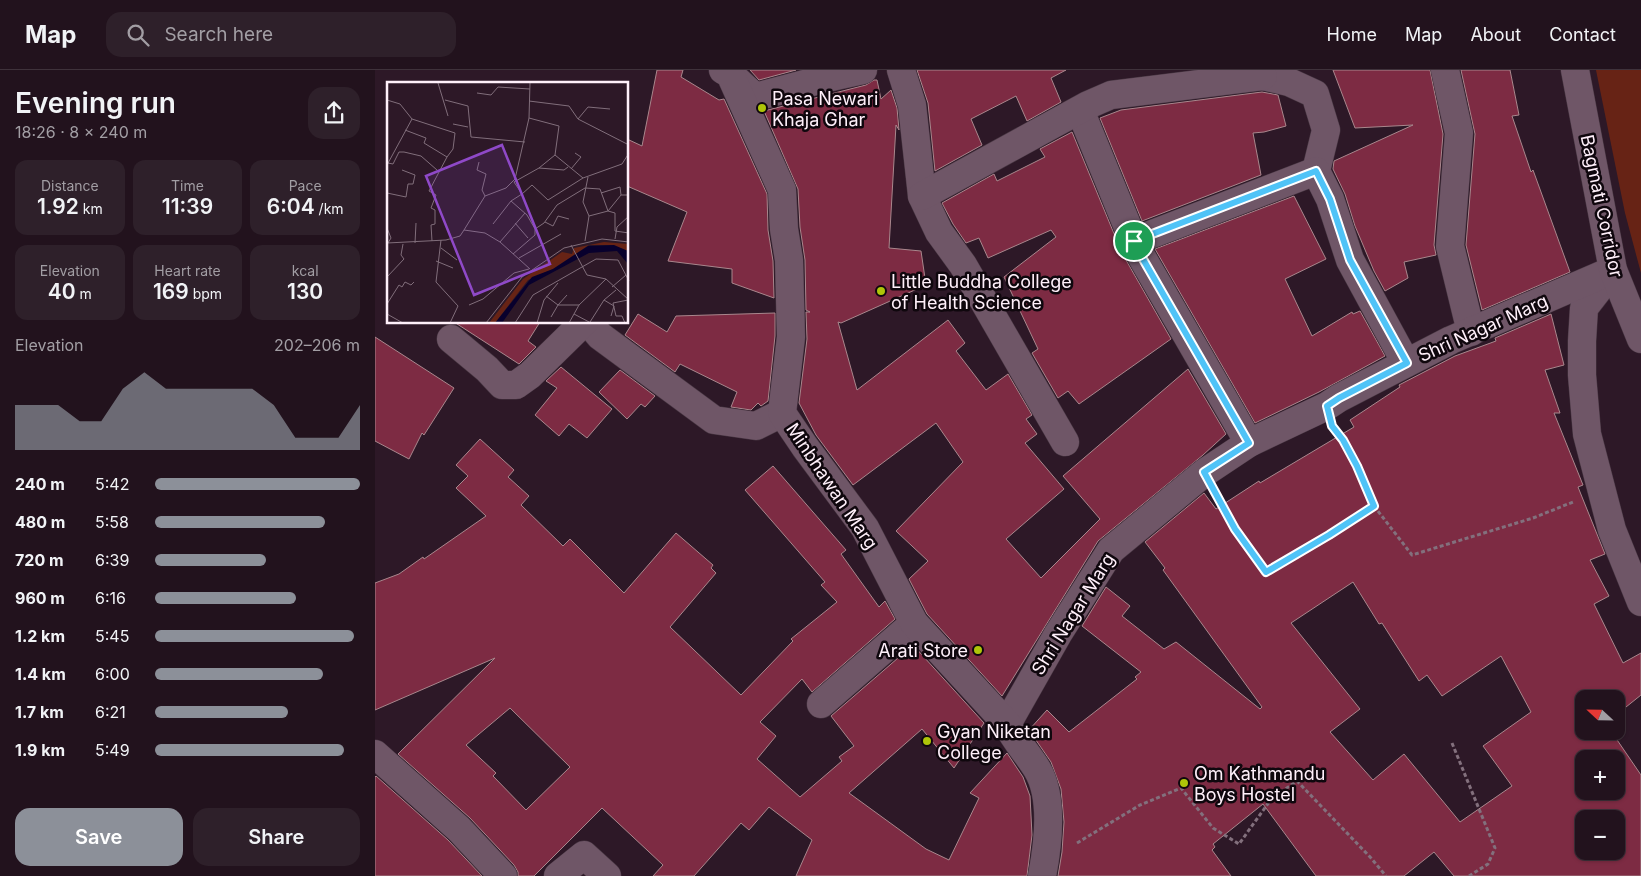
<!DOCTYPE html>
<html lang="en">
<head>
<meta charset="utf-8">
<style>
	body { margin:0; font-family:Inter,sans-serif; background:#2e202a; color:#f1f3f6; height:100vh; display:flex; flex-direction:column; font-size:19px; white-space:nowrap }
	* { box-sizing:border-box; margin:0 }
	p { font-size:16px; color:#a29ea4 }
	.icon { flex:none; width:28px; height:28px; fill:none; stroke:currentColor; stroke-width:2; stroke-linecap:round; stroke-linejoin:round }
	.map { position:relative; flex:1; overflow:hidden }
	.drawer { display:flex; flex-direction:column; background:#22121d; width:375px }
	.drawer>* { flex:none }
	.needle { width:32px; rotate:292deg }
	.buttons { position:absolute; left:1200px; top:620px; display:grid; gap:10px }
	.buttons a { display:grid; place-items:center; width:50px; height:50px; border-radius:10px; background:#22121d; box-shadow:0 1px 4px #0004,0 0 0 1px #3f323b; font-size:25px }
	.pin { position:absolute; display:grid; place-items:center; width:42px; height:42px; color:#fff; margin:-21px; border:2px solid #fff; border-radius:50%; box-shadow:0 1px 5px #0007 }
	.round { display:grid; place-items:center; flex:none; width:52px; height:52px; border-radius:15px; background:#2e202a }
	.headline { display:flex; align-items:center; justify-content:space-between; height:85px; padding:0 15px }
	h1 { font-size:28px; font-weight:600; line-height:38px }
	.figures { display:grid; grid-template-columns:repeat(3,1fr); gap:8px; height:85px; padding:5px 15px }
	.figures div { display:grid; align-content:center; border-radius:12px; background:#2e202a; text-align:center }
	.figures b { font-size:21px; font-weight:600 }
	.figures small { font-size:14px; font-weight:400 }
	.figures p { font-size:14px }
	.chart { height:140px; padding:10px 15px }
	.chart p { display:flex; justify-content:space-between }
	.chart svg { width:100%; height:90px; margin-top:5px; fill:#8c9099; opacity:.7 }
	.action { display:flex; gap:10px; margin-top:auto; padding:10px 15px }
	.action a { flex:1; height:58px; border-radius:15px; background:#8c9099; color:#fff; font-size:20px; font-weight:600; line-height:58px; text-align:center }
	.action a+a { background:#2e202a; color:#f1f3f6 }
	ul { padding:0 15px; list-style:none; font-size:16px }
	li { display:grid; grid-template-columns:80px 60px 1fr; align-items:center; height:38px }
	li i { height:12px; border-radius:6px; background:#8c9099 }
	header { display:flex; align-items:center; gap:30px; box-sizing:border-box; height:70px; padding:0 25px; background:#22121d; border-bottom:1px solid #3f323b }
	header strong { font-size:24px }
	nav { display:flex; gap:28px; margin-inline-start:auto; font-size:18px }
	.search { width:350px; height:45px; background:#2e202a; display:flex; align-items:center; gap:12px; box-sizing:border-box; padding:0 18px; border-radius:15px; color:#a29ea4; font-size:19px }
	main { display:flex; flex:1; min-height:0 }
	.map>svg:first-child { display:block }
	.green { fill:#672315 }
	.building { fill:#7d2b43; stroke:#a9878d; fill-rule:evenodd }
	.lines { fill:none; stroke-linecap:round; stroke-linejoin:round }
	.minor-casing { stroke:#483743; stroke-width:29 }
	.tertiary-casing { stroke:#483743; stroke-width:29 }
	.secondary-casing { stroke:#483743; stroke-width:29 }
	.path { stroke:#83707d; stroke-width:3; stroke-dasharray:4 2.5; stroke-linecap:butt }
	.minor { stroke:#6f5667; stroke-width:28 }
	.tertiary { stroke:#6f5667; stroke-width:28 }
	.secondary { stroke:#6f5667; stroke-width:28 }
	.route-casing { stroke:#fff; stroke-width:10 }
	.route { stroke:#4fc3f7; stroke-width:6 }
	.poi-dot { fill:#aec509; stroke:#0f070d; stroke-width:2 }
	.labels { text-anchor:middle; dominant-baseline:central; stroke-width:5; stroke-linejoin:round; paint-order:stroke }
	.poi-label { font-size:18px; fill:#fff0fa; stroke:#0f070d; text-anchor:start }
	.street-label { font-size:18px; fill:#fff0fa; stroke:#0f070d }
	.inset-road { fill:none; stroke:#816e7b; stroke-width:1 }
	.view { fill:#8f49c8; fill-opacity:0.15; stroke:#8f49c8; stroke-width:2.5 }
	.inset-edge { fill:none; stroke:#fff0fa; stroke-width:2.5 }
</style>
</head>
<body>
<header>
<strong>Map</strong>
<div class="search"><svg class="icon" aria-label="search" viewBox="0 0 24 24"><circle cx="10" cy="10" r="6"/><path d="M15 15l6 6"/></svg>Search here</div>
<nav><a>Home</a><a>Map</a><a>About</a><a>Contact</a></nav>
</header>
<main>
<section class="drawer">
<div class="headline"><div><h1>Evening run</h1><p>18:26 · 8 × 240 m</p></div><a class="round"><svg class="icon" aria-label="share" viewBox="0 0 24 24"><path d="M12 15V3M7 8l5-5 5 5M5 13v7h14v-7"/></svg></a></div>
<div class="figures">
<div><p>Distance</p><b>1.92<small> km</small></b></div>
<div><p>Time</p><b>11:39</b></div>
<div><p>Pace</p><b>6:04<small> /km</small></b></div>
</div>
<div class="figures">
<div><p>Elevation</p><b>40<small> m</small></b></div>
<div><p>Heart rate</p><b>169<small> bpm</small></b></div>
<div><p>kcal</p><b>130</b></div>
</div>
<div class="chart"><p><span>Elevation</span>202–206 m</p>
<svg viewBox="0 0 160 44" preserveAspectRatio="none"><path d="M0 44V22L10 22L20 22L30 30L40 30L50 14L60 6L70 14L80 14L90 14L100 14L110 14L120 22L130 38L140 38L150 38L160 22V44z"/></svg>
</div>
<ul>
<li><b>240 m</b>5:42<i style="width:100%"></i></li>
<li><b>480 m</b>5:58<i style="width:83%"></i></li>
<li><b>720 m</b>6:39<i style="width:54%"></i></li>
<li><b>960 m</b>6:16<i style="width:69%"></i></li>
<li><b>1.2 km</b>5:45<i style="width:97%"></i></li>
<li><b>1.4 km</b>6:00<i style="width:82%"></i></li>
<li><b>1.7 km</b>6:21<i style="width:65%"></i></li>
<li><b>1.9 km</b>5:49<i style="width:92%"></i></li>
</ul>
<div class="action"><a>Save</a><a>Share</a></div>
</section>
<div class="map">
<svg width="1266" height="806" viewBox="0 0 1266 806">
	<rect width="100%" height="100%" fill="#2d1827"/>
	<!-- green -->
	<path class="green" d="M 1221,0 L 1266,0 L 1266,203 L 1250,143 Z"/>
	<!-- building -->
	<g class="building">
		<path d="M 282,0 L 308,0 L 306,7 L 344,30 L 349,29 L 392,124 L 393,160 L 398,191 L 399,228 L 357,213 L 357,199 L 293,191 L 312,142 L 252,116 L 252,69 L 267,76 Z"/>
		<path d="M 375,0 L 421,0 L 384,10 Z"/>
		<path d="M 542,0 L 691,0 L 676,8 L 686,32 L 652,51 L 641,26 L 596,49 L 607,75 L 560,101 L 553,33 Z"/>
		<path d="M 958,0 L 1055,0 L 1068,64 L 1059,175 L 1061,185 L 1029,192 L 1033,208 L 1010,221 L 999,201 L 980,156 L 970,124 L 958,99 L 959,91 L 1038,55 L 980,58 Z"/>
		<path d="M 1086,0 L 1135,0 L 1144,45 L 1137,46 L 1156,102 L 1158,100 L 1195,202 L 1107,240 L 1091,175 L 1100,64 Z"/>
		<path d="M 499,10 L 502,10 L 506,29 L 516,20 L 522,38 L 524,60 L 521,55 L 514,178 L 546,181 L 551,215 L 466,253 L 463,252 L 482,320 L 573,250 L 590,273 L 581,281 L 611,320 L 633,304 L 657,345 L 651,349 L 662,364 L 650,373 L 689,419 L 631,469 L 666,508 L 725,449 L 688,406 L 813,299 L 851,364 L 828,385 L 723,471 L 627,626 L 552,544 L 534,509 L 553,491 L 521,461 L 588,392 L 561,353 L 478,415 L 441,365 L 424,333 L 432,269 L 431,242 L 435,242 L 431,240 L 430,190 L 425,157 L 423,119 L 389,41 L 491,15 Z"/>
		<path d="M 887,22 L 903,25 L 911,56 L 889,62 L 878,63 L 886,105 L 767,151 L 725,48 L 746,40 Z"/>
		<path d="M 697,62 L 747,183 L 796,269 L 704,334 L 693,321 L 683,328 L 657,283 L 663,279 L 629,207 L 681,167 L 676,160 L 613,188 L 604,168 L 591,173 L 578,154 L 567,133 L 619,104 L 622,111 L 670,87 L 665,79 Z"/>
		<path d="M 919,126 L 951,189 L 910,209 L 937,266 L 977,242 L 978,244 L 985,241 L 1010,286 L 944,322 L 880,353 L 780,179 Z"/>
		<path d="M 400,243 L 400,266 L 393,331 L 386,336 L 383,333 L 376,340 L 356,337 L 362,322 L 305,294 L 300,302 L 250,265 L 263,244 L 292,262 L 301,246 Z"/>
		<path d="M 1176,244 L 1189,295 L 1170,300 L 1185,343 L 1179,343 L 1208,415 L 1203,417 L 1230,484 L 1215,490 L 1234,526 L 1219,534 L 1248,593 L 1266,583 L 1266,625 L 1241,645 L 1241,629 L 1209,629 L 1209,661 L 1236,661 L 1266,705 L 1266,806 L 1079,806 L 1059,782 L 1029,806 L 941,806 L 888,734 L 838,774 L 840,777 L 837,780 L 856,806 L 683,806 L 687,782 L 689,752 L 686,719 L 676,692 L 654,660 L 672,640 L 694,662 L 762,609 L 760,607 L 766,602 L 707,556 L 731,517 L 755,536 L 747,546 L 789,579 L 801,572 L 885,639 L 887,637 L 788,500 L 790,498 L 770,472 L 829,423 L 841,439 L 884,411 L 885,413 L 979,357 L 975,350 L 1025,317 L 1024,315 L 1080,286 L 1121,271 L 1120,268 ZM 978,512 L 1004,554 L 1007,553 L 1044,611 L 1052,605 L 1067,626 L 1126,586 L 1156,642 L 1108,676 L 1137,716 L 1085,752 L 1029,684 L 998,710 L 955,662 L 985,639 L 916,553 ZM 1209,689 L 1241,689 L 1241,721 L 1209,721 ZM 1209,749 L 1241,749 L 1241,781 L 1209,781 Z"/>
		<path d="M 79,252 L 165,252 L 153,271 L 161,277 L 144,294 Z"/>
		<path d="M 0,267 L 79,318 L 49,365 L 47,363 L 34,389 L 0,371 Z"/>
		<path d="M 186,297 L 237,339 L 212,368 L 194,354 L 184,366 L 160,345 L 182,318 L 171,311 Z"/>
		<path d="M 245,300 L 280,326 L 270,337 L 266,334 L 252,349 L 224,322 Z"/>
		<path d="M 105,369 L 139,400 L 133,407 L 154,426 L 146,435 L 188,476 L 195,469 L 249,523 L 301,463 L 338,495 L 336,498 L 341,503 L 295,557 L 366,625 L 418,571 L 416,569 L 462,532 L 446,515 L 450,512 L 370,420 L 398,396 L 471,480 L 466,484 L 504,537 L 510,531 L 520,549 L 437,622 L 427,609 L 385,652 L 401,666 L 382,689 L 425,727 L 467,691 L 464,687 L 479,676 L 456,646 L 538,575 L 609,653 L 579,698 L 547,659 L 474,723 L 551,779 L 574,790 L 604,728 L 595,723 L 632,683 L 648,707 L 655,726 L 657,765 L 652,806 L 421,806 L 437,770 L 394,737 L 374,760 L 366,753 L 319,806 L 278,806 L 288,795 L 227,738 L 159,806 L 143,806 L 143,802 L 139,795 L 95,748 L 23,684 L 120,588 L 0,640 L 0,513 L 24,504 L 48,487 L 49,489 L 111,446 L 81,418 L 93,406 L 81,395 ZM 135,638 L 195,697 L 151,740 L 118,706 L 121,703 L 91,675 Z"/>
		<path d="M 1,706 L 73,770 L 107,806 L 0,806 L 0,707 Z"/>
	</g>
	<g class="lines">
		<defs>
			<g id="minor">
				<path d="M 526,0 L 537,35 L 547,126 L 564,162 L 588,195 L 690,372"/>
				<path d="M 887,0 L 888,6 L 914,12 L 940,24 L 951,60 L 941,101 L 955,129 L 975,190 L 1031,293"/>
				<path d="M 1070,0 L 1084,63 L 1075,176 L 1096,262"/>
				<path d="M 355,1 L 355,4 L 380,27 L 456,7 L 488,0"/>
				<path d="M 705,40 L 761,177 L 874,373"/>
				<path d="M 547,126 L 713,35 L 736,25 L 888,6"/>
				<path d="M 759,171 L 941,101"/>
				<path d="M 1237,202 L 1209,238 L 1207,271 L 1207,305 L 1212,364 L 1237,460 L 1266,532"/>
				<path d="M 213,252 L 225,266 L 339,350 L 381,356 L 407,343"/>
				<path d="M 76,269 L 112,299 L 127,315 L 141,315 L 155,305 L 209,252"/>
				<path d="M 446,634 L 539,553"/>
				<path d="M 0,684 L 84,759 L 128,806"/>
				<path d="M 183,806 L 209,785 L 232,806"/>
				<path d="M 667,806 C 673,775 679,727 662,699 C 653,684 640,671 632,654 L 683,564 L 736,480 L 829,403 L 874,373 L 952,336 L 964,328 L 1076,270 L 1238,200"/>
			</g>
			<path id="tertiary" d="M 348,0 L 355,4 L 407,120 L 409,159 L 414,190 L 416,267 L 407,343 L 430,377 L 490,458 L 539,553 L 632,654"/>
			<path id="secondary" d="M 1200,0 L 1238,200 L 1266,269"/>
		</defs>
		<!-- minor casing -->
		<use href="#minor" class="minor-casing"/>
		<!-- tertiary casing -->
		<use href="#tertiary" class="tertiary-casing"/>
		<!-- secondary casing -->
		<use href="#secondary" class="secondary-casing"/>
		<!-- path -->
		<g class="path">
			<path d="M 843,429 L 860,459 L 891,502 L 954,465 L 999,436 L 983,396 L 964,364"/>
			<path d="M 999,436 L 1037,485 L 1158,448 L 1198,432"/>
			<path d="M 1077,673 L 1120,778 L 1113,794 L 1094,806"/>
			<path d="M 702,773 L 765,735 L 806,718 L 838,758 L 864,774 L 897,728 L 922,711 L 996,788 L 1011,806"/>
		</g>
		<!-- minor -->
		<use href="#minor" class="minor"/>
		<!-- tertiary -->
		<use href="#tertiary" class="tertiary"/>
		<!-- secondary -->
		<use href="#secondary" class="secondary"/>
	</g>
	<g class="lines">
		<defs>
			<path id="route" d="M 941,101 L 955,129 L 975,190 L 1032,293 L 964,328 L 952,336 L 957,356 L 968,370 L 982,396 L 999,436 L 954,465 L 891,502 L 860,459 L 829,402 L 874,373 L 761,177 L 759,171 Z"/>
		</defs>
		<!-- route casing -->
		<use href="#route" class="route-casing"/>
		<!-- route -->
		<use href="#route" class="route"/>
	</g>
	<!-- markers -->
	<g class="poi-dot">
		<circle cx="387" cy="38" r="5"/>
		<circle cx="506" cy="221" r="5"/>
		<circle cx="603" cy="580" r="5"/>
		<circle cx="552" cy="671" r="5"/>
		<circle cx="809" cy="713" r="5"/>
	</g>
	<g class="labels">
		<!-- poi labels -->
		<g class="poi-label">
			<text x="397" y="28">Pasa Newari<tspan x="397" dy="21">Khaja Ghar</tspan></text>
			<text x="516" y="211">Little Buddha College<tspan x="516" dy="21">of Health Science</tspan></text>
			<text x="593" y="580" text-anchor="end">Arati Store</text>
			<text x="562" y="661">Gyan Niketan<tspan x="562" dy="21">College</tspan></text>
			<text x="819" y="703">Om Kathmandu<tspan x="819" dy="21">Boys Hostel</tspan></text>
		</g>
		<!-- street labels -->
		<g class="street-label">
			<text transform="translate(1227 136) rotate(78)">Bagmati Corridor</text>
			<text transform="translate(1108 258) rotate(-24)">Shri Nagar Marg</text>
			<text transform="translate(457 416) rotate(56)">Minbhawan Marg</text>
			<text transform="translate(698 544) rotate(-58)">Shri Nagar Marg</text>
		</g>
	</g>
	<!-- overview -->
	<g transform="translate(12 12)">
		<rect width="241" height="241" fill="#2d1827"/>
		<path d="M 217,160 L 241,162 L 241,169 L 223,163 L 202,163 L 166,187 L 141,198 L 108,241 L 102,241 L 136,197 L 175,170 L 185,172 L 187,166 Z" fill="#672315"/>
		<path d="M 227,163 L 241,169 L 241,182 L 230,169 L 202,171 L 142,203 L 115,241 L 108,241 L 145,195 L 166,187 L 201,164 Z" fill="#08002d"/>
		<path class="inset-road" d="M 51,1 L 61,34M 90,11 L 104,13 L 111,5 L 143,7M 0,18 L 13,22 L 25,37M 58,18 L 81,24 L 84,55 L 138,60M 142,19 L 182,24 L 191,37 L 242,63M 142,36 L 172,44 L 168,73 L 196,96M 25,37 L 68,51 L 66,67 L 60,75M 191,37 L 201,25 L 223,27M 66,42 L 81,45M 18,48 L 39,56 L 37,61 L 60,75 L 42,109 L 49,113 L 44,126 L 48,128 L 48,142 L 44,143 L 45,159M 168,73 L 152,86 L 177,88 L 181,85M 92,80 L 90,88 L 99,92 L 95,108 L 98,114M 1,81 L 6,82 L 12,70 L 17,70 L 34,74 L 50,88M 0,83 L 25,37M 152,86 L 127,100 L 135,112 L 145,103 L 161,118 L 196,96 L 235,82 L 242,71M 184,87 L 194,75 L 188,71M 0,111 L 19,115 L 21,102 L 26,102 L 28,93 L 15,88M 214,111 L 233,105 L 234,113M 124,119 L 140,133 L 148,147M 202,134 L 221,129 L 234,113 L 242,113M 158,140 L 166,144 L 171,134 L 182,137M 128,141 L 141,156M 106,142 L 124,119 L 135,112M 0,146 L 4,156 L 1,161M 77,148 L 98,114 L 119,106 L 128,97 L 142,36 L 143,1M 228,157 L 230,145 L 242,134M 54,158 L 49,200 L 71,224 L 63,241M 198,159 L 202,134 L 196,120 L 201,95M 113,160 L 138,131M 0,161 L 59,158 L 73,154 L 77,148 L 98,151 L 113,160 L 143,187M 28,161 L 29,141M 184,163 L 200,193 L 219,197 L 242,218M 54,166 L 70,178M 126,172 L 148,153 L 148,147 L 157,141 L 170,123 L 198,106 L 213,107 L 221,129 L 228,131 L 228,149 L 242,151M 132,176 L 174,152M 49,179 L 66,186M 0,195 L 17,177 L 14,173 L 16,162M 225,205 L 239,193M 159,214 L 171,223 L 180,213M 0,222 L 12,203 L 15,205 L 18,200 L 24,203 L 27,200M 82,223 L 96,217 L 127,191 L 142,187M 0,232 L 16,241M 187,232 L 204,241M 224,234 L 227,224 L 217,218 L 229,208M 164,235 L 171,223 L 192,223M 203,240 L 217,218M 99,241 L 135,195 L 177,166 L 215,157 L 242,160M 128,241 L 146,213 L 209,177 L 231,178 L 242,199M 150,241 L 157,218 L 171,201M 182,241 L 192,223 L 219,197M 238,241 L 235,234 L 229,234 L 226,221 L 241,218"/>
		<path class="view" d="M 115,63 L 163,182 L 87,213 L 39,94 Z"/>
		<rect width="241" height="241" class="inset-edge"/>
	</g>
</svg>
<div class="buttons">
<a><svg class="needle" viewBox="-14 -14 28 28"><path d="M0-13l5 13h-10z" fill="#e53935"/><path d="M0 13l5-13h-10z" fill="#a29ea4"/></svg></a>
<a>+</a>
<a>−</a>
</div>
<div class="pin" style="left:759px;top:171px;background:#1e9e55"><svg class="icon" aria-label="arrive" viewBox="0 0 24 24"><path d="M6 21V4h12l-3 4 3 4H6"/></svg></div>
</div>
</main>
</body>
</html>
